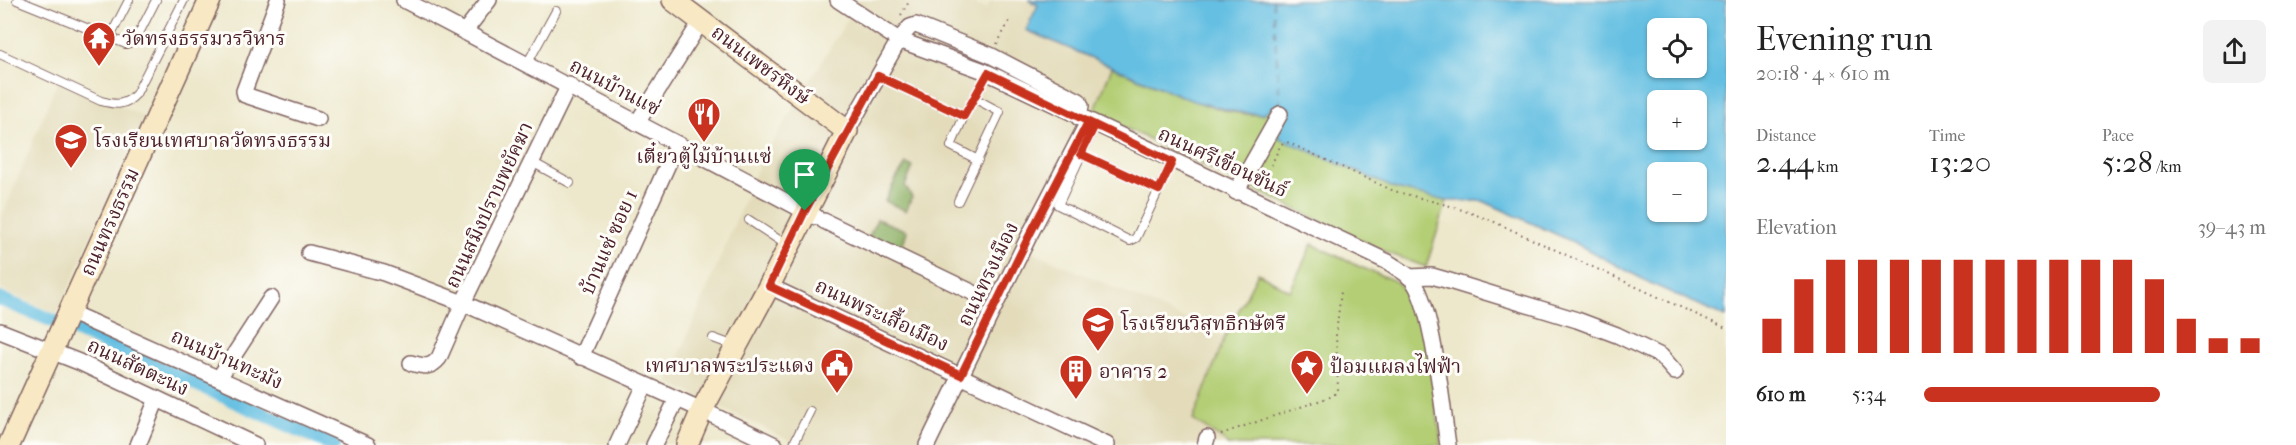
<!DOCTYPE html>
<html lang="en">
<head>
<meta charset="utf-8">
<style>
	body { margin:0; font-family:"IM FELL French Canon","Noto Serif Thai",serif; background:#f2f2f2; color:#222; height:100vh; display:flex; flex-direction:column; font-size:22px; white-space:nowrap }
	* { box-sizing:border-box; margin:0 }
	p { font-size:20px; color:#767676 }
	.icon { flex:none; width:33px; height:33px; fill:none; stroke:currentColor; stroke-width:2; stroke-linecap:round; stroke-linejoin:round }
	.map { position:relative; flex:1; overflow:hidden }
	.drawer { display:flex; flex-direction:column; background:#fff; width:570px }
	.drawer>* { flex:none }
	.controls { position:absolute; left:1647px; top:18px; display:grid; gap:12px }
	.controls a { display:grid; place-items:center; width:60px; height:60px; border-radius:9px; background:#fff; box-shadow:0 2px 4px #0004; font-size:30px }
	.pin { position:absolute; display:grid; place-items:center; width:51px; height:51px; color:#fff; margin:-62px -26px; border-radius:50% 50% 50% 0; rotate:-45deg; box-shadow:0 0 6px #0007 }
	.pin .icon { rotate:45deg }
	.round { display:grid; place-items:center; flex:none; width:63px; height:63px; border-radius:9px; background:#f2f2f2 }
	.headline { display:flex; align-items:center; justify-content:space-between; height:102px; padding:0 30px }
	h1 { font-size:33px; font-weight:600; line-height:45px }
	.stats { display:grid; grid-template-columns:repeat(3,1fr); gap:9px; height:102px; padding:6px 30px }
	.stats div { display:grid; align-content:center }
	.stats b { font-size:30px; font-weight:600 }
	.stats small { font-size:16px; font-weight:400 }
	.stats p { font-size:16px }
	.chart { height:168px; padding:12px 30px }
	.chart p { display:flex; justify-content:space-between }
	.chart svg { width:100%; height:108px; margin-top:6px; stroke:#c8321e; stroke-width:6 }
	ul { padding:0 30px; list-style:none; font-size:20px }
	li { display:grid; grid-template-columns:96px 72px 1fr; align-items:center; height:45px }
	li i { height:15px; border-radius:8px; background:#c8321e }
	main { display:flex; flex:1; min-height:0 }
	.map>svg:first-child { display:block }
	.built { fill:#e3dbba }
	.green { fill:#b3ce74; stroke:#7e7650; stroke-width:1.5 }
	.forest { fill:#8eb166; stroke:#6c6848; stroke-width:1.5 }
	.water { fill:#65bfe2; stroke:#586f86; stroke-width:1.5; fill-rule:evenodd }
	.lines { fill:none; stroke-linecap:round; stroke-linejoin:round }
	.canal { stroke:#65bfe2; stroke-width:14 }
	.ferry { stroke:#53576b; stroke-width:1.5; stroke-dasharray:8 6; stroke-linecap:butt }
	.lane-casing { stroke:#836563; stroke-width:10 }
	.street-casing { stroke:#836563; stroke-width:18 }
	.secondary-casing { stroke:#836563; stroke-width:24 }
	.path { stroke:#836563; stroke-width:2; stroke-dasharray:1.5 4.5; stroke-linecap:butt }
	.lane { stroke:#fff; stroke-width:8 }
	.street { stroke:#fff; stroke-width:15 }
	.secondary { stroke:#f8e8c3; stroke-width:21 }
	.route-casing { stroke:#fff; stroke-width:12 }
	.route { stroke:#c8321e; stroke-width:8 }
	.labels { text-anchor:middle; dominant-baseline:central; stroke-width:6; stroke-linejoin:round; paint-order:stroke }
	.poi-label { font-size:20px; fill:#4a1f2b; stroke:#fdfcf7; text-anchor:start }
	.street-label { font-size:20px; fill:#4a1f2b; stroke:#fdfcf7 }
</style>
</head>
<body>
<main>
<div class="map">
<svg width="1726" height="445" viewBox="0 0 1726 445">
	<rect width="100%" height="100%" fill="#fdfcf7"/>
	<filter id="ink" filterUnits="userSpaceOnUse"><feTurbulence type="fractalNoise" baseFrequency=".0167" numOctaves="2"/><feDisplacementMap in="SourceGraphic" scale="12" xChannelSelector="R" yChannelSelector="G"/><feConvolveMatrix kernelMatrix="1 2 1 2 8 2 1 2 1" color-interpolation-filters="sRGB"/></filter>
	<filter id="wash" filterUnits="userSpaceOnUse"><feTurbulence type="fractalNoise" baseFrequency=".008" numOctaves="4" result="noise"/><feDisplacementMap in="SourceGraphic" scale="24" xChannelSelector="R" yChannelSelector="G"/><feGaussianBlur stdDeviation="1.35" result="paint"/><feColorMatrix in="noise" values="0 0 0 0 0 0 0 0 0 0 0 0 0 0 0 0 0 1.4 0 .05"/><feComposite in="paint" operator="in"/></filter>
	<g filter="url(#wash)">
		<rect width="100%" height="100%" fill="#ede8cc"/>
		<!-- built -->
		<g class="built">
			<path d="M 859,0 L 963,0 L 986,9 L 991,0 L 1028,0 L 1039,5 L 1027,30 L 1112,67 L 1084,137 L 1029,250 L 1225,337 L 1193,420 L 1226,442 L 1227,445 L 799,445 L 668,382 L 759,165 Z"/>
			<path d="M 59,78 L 144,117 L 57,314 L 0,289 L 0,221 Z"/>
		</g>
		<!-- green -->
		<g class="green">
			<path d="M 1112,67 C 1148,82 1223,119 1261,114 C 1265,113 1269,110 1273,107 L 1285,119 L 1278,137 L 1396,189 L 1447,201 L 1426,267 L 1388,253 L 1094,113 Z"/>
			<path d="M 1312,244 L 1358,266 L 1395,281 L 1420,304 L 1442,445 L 1227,445 L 1226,442 L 1193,420 L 1225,337 L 1258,273 L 1290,291 Z"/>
		</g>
		<!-- forest -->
		<g class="forest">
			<path d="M 906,164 L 913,167 L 905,186 L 912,197 L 906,211 L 885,201 L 896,179 Z"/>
			<path d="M 877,219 L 907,231 L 900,253 L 869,237 Z"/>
		</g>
		<!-- water -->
		<path class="water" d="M 1028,0 L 1726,0 L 1726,317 L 1652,284 L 1573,242 L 1483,201 L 1447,201 L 1396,189 L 1278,137 L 1285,119 L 1273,107 L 1263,114 L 1237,112 L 1193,101 L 1026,30 L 1038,5 ZM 1658,28 L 1696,28 L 1696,68 L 1658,68 ZM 1658,100 L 1696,100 L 1696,140 L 1658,140 ZM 1658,172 L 1696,172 L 1696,212 L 1658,212 Z"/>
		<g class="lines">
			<!-- canal -->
			<g class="canal">
				<path d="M 0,299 L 56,322"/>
				<path d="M 73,329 L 333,445"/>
			</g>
			<!-- ferry -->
			<path class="ferry" d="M 1273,0 L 1280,107"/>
		</g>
	</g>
	<g filter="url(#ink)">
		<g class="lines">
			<defs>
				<g id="lane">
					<path d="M 17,0 L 126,44 L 135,41 L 156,0"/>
					<path d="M 110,37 L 129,0"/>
					<path d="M 0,54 L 101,101 C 116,105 125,106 136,94 L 184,0"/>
					<path d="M 527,64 L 556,11"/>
					<path d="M 878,76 L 964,116 L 951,146 L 978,160"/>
					<path d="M 964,116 L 974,98"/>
					<path d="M 1095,125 L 1058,205 L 1130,241 L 1136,238 L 1172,162"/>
					<path d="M 1081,154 L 1159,190"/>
					<path d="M 532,162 L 570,183"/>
					<path d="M 958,201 L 1000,112 L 974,98 L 988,73"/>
					<path d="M 749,220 L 788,246"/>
					<path d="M 713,338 L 735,346"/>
					<path d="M 793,445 L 810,411"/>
				</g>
				<g id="street">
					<path d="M 278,0 L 244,91 L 245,95 L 318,119"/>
					<path d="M 404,0 L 816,217"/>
					<path d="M 838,0 L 899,40 L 984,71 L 1388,262 C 1395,267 1405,272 1411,278 C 1433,303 1442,408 1448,445"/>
					<path d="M 465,31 L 489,0"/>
					<path d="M 569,85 L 463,303 L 702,410 L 775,445"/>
					<path d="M 637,123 L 702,20"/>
					<path d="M 847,131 L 899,40 L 910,27 L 916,25 L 990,55 L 1079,101 L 1081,106 L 1079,118"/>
					<path d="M 1236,192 L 1280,114"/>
					<path d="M 824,221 L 980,296"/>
					<path d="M 309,253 L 384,273 L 463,303 L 439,358 C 430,369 424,366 411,363"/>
					<path d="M 1409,277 L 1432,276 L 1446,280 L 1577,320 L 1617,335 L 1661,356 L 1675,372"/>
					<path d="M 769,286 L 1107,445"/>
					<path d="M 69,312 L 368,445"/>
					<path d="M 0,331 L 79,362 L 255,445"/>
					<path d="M 581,357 L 677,144"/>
					<path d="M 219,378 L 271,298"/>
					<path d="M 138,445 L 157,399"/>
					<path d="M 617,445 L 645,385"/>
					<path d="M 654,445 L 677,399"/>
					<path d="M 927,445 L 1030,234 L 1088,122"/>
					<path d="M 1205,445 L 1207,438"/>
				</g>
				<g id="secondary">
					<path d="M 673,0 L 847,131 L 769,286 L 702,410 L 687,445"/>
					<path d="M 9,445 L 210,0"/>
				</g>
			</defs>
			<!-- lane casing -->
			<use href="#lane" class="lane-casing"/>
			<!-- street casing -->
			<use href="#street" class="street-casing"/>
			<!-- secondary casing -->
			<use href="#secondary" class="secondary-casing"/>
			<!-- path -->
			<g class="path">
				<path d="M 901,15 L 910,0"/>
				<path d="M 997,44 L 1011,18"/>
				<path d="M 1261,187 L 1281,144 L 1287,142 L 1394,191 L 1454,207 L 1490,220 L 1726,328"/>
				<path d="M 1221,434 L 1333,396 L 1338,389 L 1336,334 L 1341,292"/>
			</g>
			<!-- lane -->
			<use href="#lane" class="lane"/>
			<!-- street -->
			<use href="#street" class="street"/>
			<!-- secondary -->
			<use href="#secondary" class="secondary"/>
		</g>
	</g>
	<g class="lines" filter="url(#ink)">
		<defs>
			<path id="route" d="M 805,211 L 769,286 L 961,375 L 1030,234 L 1088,122 L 1095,125 L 1172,162 L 1159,190 L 1081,154 L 1095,125 L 988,73 L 964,116 L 878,76 L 805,211"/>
		</defs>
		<!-- route casing -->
		<use href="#route" class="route-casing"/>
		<!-- route -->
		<use href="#route" class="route"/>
	</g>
	<!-- icons -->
	<defs>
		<symbol id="temple-pin" viewBox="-11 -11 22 30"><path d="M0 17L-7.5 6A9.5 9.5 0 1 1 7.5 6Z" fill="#c8321e" stroke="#fdfcf7"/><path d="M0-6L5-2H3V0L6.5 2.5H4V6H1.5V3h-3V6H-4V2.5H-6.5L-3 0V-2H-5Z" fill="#fff"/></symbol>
		<symbol id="restaurant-pin" viewBox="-11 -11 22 30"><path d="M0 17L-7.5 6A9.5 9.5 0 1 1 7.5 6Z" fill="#c8321e" stroke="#fdfcf7"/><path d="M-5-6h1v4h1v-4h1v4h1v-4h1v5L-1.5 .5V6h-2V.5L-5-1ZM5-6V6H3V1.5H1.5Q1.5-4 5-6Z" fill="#fff"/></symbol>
		<symbol id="school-pin" viewBox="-11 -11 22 30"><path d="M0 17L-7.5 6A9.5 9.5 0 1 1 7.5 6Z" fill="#c8321e" stroke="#fdfcf7"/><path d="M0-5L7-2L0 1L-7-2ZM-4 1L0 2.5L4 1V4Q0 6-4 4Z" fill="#fff"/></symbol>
		<symbol id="civic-pin" viewBox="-11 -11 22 30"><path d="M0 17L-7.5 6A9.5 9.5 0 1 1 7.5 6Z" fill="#c8321e" stroke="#fdfcf7"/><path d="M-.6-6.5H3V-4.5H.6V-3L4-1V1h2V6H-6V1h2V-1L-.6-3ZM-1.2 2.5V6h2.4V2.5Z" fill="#fff"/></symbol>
		<symbol id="sight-pin" viewBox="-11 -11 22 30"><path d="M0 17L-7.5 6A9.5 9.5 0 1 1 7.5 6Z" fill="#c8321e" stroke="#fdfcf7"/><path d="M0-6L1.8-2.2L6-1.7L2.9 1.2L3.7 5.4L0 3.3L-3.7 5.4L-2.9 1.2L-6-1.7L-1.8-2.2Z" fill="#fff"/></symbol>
		<symbol id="building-pin" viewBox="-11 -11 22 30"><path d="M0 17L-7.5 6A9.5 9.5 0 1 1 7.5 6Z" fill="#c8321e" stroke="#fdfcf7"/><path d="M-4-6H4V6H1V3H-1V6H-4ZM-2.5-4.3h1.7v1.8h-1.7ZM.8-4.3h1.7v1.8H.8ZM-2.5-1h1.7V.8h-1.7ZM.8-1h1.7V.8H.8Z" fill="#fff"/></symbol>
	</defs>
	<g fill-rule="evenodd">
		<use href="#temple-pin" x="80" y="19" width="38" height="52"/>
		<use href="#restaurant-pin" x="685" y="95" width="38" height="52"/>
		<use href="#school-pin" x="52" y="121" width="38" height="52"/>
		<use href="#school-pin" x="1079" y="304" width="38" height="52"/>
		<use href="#civic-pin" x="818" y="346" width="38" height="52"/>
		<use href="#sight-pin" x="1288" y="347" width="38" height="52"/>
		<use href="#building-pin" x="1057" y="352" width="38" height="52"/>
	</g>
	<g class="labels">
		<!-- poi labels -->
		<g class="poi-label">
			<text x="122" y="38">วัดทรงธรรมวรวิหาร</text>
			<text x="94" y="140">โรงเรียนเทศบาลวัดทรงธรรม</text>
			<text x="704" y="156" text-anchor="middle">เตี๋ยวตู้ไม้บ้านแซ่</text>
			<text x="1121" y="323">โรงเรียนวิสุทธิกษัตรี</text>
			<text x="814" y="365" text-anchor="end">เทศบาลพระประแดง</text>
			<text x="1330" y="366">ป้อมแผลงไฟฟ้า</text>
			<text x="1099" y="371">อาคาร 2</text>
		</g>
		<!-- street labels -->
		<g class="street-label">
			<text transform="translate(761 65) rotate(37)">ถนนเพชรหึงษ์</text>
			<text transform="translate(615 87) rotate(28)">ถนนบ้านแซ่</text>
			<text transform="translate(1223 162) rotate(25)">ถนนศรีเขื่อนขันธ์</text>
			<text transform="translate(489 205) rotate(-65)">ถนนสมิงปราบพยัคฆา</text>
			<text transform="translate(110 222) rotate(-66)">ถนนทรงธรรม</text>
			<text transform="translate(609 242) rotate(-66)">บ้านแซ่ ซอย 1</text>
			<text transform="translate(988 274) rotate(-64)">ถนนทรงเมือง</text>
			<text transform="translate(882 315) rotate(25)">ถนนพระเสื้อเมือง</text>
			<text transform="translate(227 359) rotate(24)">ถนนบ้านทะมัง</text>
			<text transform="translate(138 367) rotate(25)">ถนนสัตตะนง</text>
		</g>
	</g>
</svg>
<div class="controls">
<a><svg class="icon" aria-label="locate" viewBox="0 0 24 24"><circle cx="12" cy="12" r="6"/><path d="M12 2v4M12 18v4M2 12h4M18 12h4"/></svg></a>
<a>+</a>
<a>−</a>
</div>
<div class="pin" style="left:805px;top:211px;background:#1e9e55"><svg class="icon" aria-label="arrive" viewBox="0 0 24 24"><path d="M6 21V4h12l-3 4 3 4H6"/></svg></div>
</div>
<section class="drawer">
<div class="headline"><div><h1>Evening run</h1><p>20:18 · 4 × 610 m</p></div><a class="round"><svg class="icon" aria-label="share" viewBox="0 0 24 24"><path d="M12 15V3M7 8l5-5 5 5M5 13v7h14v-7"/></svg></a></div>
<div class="stats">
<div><p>Distance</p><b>2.44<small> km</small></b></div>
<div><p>Time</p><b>13:20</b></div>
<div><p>Pace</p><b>5:28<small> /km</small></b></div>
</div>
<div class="chart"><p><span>Elevation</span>39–43 m</p>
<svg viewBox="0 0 160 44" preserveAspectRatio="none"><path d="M5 44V30M15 44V14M25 44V6M35 44V6M45 44V6M55 44V6M65 44V6M75 44V6M85 44V6M95 44V6M105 44V6M115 44V6M125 44V14M135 44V30M145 44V38M155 44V38"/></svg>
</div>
<ul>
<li><b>610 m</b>5:34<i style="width:69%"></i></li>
</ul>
</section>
</main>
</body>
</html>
